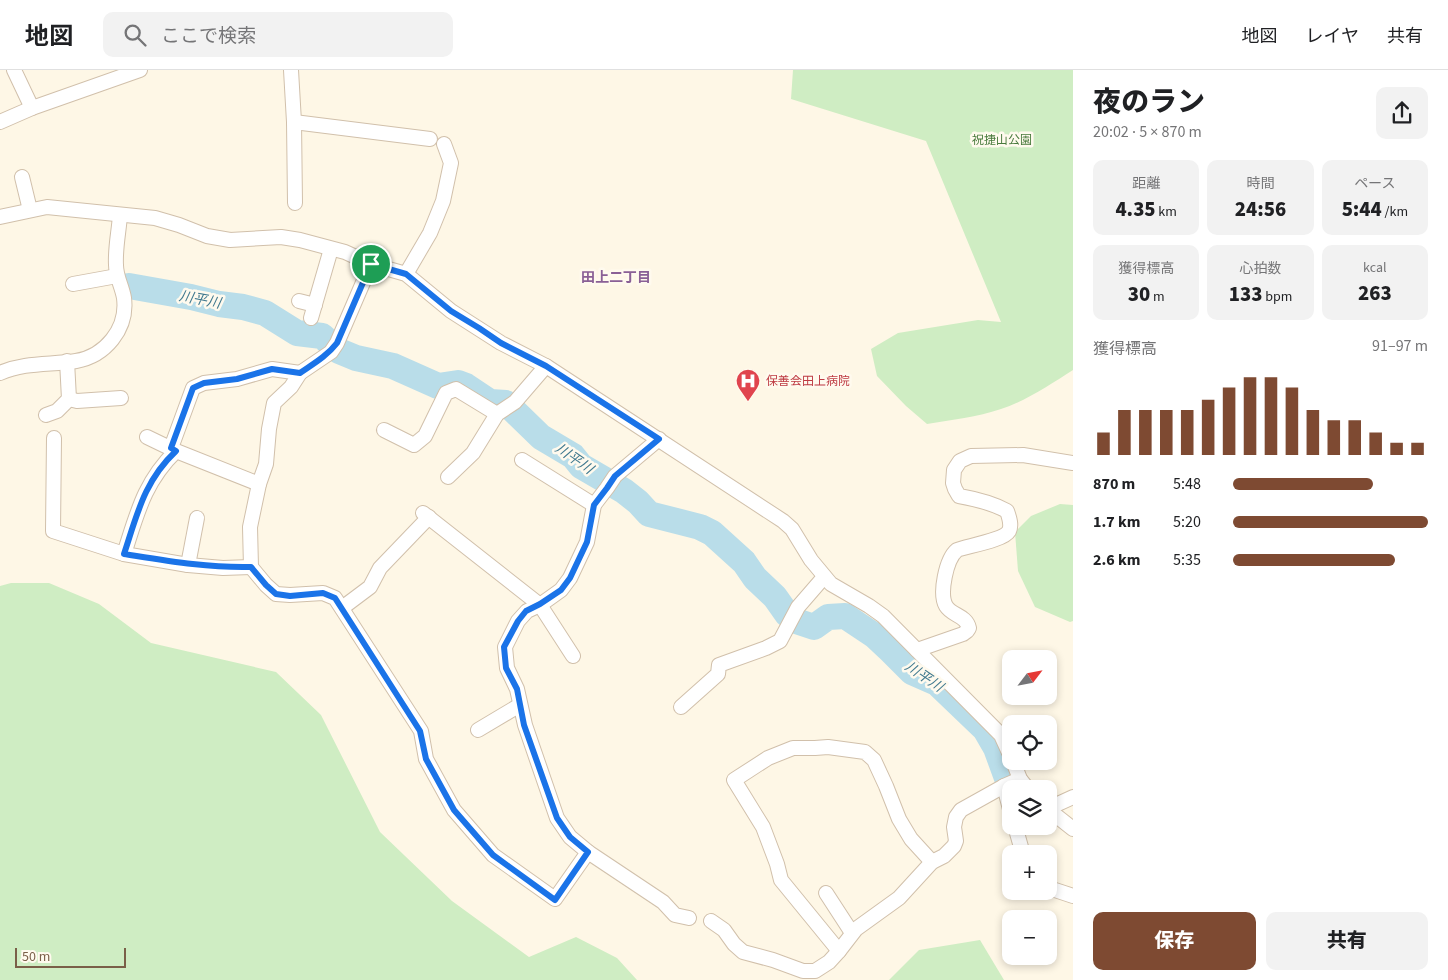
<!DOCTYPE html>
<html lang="ja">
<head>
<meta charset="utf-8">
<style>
	body { margin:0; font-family:"Source Sans 3","Noto Sans JP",sans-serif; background:#f2f2f2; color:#202124; height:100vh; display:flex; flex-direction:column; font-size:19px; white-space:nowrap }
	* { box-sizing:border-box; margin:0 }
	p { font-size:16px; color:#757577 }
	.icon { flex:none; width:28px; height:28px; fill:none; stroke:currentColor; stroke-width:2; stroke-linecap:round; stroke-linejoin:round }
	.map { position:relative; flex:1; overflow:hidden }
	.drawer { display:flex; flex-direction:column; background:#fff; width:375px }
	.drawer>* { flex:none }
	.needle { width:32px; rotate:58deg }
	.tools { position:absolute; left:1002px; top:580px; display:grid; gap:10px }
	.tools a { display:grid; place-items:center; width:55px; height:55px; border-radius:10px; background:#fff; box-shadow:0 2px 8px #0003; font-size:25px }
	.scale { position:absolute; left:15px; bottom:12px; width:111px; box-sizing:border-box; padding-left:5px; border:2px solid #7a5f48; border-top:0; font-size:14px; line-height:18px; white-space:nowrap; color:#7a5f48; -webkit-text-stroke:4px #fffaee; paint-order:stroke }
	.pin { position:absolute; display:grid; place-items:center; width:42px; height:42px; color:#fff; margin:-21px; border:2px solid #fff; border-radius:50%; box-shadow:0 1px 5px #0007 }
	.round { display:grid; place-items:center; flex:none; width:52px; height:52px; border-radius:10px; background:#f2f2f2 }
	.head { display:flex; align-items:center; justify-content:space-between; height:85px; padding:0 20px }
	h1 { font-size:28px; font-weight:800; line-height:38px }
	.metrics { display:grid; grid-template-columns:repeat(3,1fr); gap:8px; height:85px; padding:5px 20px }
	.metrics div { display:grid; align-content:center; border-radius:10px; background:#f2f2f2; text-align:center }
	.metrics b { font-size:21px; font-weight:800 }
	.metrics small { font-size:14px; font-weight:400 }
	.metrics p { font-size:14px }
	.chart { height:140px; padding:10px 20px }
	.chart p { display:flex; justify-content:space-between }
	.chart svg { width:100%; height:90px; margin-top:5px; stroke:#7e4a32; stroke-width:6 }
	.cta { display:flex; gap:10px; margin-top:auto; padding:10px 20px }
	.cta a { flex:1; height:58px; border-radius:10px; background:#7e4a32; color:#fff; font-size:20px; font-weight:800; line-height:58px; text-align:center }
	.cta a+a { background:#f2f2f2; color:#202124 }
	ul { padding:0 20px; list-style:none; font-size:16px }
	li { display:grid; grid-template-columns:80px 60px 1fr; align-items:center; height:38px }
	li i { height:12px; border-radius:6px; background:#7e4a32 }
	header { display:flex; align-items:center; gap:30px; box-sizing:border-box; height:70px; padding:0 25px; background:#fff; border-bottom:1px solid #e0e0e0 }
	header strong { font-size:24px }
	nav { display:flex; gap:28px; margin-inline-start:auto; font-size:18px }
	.search { width:350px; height:45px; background:#f2f2f2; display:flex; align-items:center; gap:12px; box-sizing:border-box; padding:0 18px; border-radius:10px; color:#757577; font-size:19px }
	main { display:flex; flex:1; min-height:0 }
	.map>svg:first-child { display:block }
	.green { fill:#cfedc3 }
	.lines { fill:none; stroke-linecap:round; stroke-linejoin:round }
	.river { stroke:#b9dde9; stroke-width:26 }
	.minor-casing { stroke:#d1c0ab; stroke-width:16 }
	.minor { stroke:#fff; stroke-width:14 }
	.route-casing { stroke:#fff; stroke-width:10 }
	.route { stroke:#1a73e8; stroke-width:6 }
	.labels { text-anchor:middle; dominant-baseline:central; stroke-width:5; stroke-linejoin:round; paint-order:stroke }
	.park-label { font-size:12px; fill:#487a3c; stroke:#fffaee }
	.health-label { font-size:12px; fill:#be3a42; stroke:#fffaee; text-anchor:start }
	.neighbourhood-label { font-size:14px; font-weight:bold; fill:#8a6096; stroke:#fffaee }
	.water-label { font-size:14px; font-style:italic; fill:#40798f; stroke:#fffaee }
</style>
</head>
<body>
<header>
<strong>地図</strong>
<div class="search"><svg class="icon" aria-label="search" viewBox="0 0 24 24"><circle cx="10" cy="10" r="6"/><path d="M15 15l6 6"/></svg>ここで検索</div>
<nav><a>地図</a><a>レイヤ</a><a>共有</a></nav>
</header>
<main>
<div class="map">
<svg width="1073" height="910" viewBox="0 0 1073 910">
	<rect width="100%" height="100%" fill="#fef7e6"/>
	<!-- green -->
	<g class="green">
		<path d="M 793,0 L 1073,0 L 1073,300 C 1051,314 1026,331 1001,339 C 977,347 952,350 927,354 L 906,336 L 877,306 L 871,279 L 898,263 L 978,250 L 1001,252 L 926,71 L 791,29 Z"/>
		<path d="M 1060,434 L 1073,435 L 1073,551 L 1070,552 L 1035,537 L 1018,501 L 1015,462 L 1031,446 Z"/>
		<path d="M 11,513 L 49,513 L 99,534 L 151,573 L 276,602 L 321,645 L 380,762 L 452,831 L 529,887 L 576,867 L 617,888 L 637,910 L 0,910 L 0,516 Z"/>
		<path d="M 980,870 L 1004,910 L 889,910 L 919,880 Z"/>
	</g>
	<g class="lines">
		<!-- river -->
		<path class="river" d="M 129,216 L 191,227 L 219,234 L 243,237 L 265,243 L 297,263 L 322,266 L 339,281 L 356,288 L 393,296 L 438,316 L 458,313 L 466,316 L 490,332 L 506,333 L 541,367 L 573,386 L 581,396 L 624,421 L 638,432 L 649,444 L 700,457 L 712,463 L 744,492 L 755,508 L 775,527 L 787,544 L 796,551 L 814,557 L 828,547 L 845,546 L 875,566 L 891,581 L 912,602 L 937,613 L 985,659 L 996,678 L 1011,719"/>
		<defs>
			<g id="minor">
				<path d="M 14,0 L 32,38"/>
				<path d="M 291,0 L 294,52 L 295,133"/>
				<path d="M 0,52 L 32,38 L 140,0"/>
				<path d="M 294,52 L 430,69"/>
				<path d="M 22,107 L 30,140"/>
				<path d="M 0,147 L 47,137 L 155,148 L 179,155 L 207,166 L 230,170 L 281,167 L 300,170 L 345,182 L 371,194 L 406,204 L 451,241 L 501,273 L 546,296 L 783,451 L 792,459 L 811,490 L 831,514 L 869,536 L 883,546 L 1001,665 L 1011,687"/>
				<path d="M 371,194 L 337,273 L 331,282 L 300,303 L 291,317 L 274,333 L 269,359 L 266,394 L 259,414 L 250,457 L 251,497 L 266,515 L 276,524 L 290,525 L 323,523 L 335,528 L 421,661 L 426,689 L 454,740 L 493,785 L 555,829 L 588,782 L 570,767 L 557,748 L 525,655 L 517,619 L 507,598 L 505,577 L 518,551 L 527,541 L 540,535 L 561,520 L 570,508 L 587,472 L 594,435 L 607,418 L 615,406 L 659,369"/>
				<path d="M 406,204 L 430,163 L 443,131 L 451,93 L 444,74"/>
				<path d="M 73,214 L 117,206"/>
				<path d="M 299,231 L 315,235"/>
				<path d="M 311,248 L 331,179"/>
				<path d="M 0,303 C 25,292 50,295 76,291 C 105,286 128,259 124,228 C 122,216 116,207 116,195 C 115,178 119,161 120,145"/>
				<path d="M 69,329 L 77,331 L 121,328"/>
				<path d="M 46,345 L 57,341 L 69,329 L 67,291"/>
				<path d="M 384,360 L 414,375 L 425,366 L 446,323 L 456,319 L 497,344"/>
				<path d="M 147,367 L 176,381 L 259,414"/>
				<path d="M 54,368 L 53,461 L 124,484 L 188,495 L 223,498 L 251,497"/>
				<path d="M 171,378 L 193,318 L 204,313 L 237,309 L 272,299 L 300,303"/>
				<path d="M 522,390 L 594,435"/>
				<path d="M 448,407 L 473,383 L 497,344 L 515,332 L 546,296"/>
				<path d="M 423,443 L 540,535 L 573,586"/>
				<path d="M 124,484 C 137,444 144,412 176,381"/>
				<path d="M 188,495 L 197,448"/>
				<path d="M 342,538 L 370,517 L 380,498 L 429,447"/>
				<path d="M 917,580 L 963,564 L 967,561 L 969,558 C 966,545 952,546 946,536 C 939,524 946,489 957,480 C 968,476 1004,470 1009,461 C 1012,455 1009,447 1007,441 C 992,433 976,429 959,426 L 955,419 L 953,413 L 954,400 L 960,391 L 971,386 L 1023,385 L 1073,393"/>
				<path d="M 681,637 L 718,604 L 719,595 L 766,578 L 780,571 L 798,537 L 824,507"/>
				<path d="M 478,660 L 520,635"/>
				<path d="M 1013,691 L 1020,709 L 1028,719"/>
				<path d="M 1049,738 L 1073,727"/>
				<path d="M 1049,740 L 1073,759"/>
				<path d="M 1011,743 L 1004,716 L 1020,709"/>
				<path d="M 1015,756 L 1023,784"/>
				<path d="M 588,782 L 663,832 L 675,845 L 689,848"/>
				<path d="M 1049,818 L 1073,826"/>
				<path d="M 826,823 L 852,863"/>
				<path d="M 711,851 L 724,860 L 734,874 L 743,882 L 773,890 L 803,901 L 815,901 L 829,892 L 839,881 L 856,859 L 899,828 L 932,792 L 944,786 L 954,776 L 956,771 L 954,757 L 956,747 L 961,740 L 1004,716"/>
				<path d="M 839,881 L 781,810 L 777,794 L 763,757 L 734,710 L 768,688 L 793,678 L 815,678 L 828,677 L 865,682 L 874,690 L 886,716 L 899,749 L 911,769 L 932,792"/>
			</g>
		</defs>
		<!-- minor casing -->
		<use href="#minor" class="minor-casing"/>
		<!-- minor -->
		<use href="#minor" class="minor"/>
	</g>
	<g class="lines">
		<defs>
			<path id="route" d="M 371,194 L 406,204 L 451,241 L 479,258 L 501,273 L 546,296 L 659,369 L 615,406 L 607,418 L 594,435 L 587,472 L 570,508 L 561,520 L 540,534 L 526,541 L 518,551 L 504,577 L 506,598 L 517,619 L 524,655 L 557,748 L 570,767 L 588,782 L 555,830 L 493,785 L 454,740 L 426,689 L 420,661 L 335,528 L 323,523 L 290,526 L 276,524 L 266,515 L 251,497 C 207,498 168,491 124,484 C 137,445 144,411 176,381 L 171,378 L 193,318 L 204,313 L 237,309 L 272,299 L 300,303 C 313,294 327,286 337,273 Z"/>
		</defs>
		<!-- route casing -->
		<use href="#route" class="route-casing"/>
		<!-- route -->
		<use href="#route" class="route"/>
	</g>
	<!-- icons -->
	<defs>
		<symbol id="hospital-pin" viewBox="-11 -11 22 30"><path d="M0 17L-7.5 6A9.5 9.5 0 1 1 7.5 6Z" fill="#e0444e" stroke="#fffaee"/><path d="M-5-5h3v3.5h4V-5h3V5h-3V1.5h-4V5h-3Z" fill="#fff"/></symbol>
	</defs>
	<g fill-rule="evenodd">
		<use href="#hospital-pin" x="734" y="297" width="28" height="38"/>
	</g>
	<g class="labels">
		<!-- park labels -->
		<g class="park-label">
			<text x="1002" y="70">祝捷山公園</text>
		</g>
		<!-- health labels -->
		<g class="health-label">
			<text x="766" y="311">保善会田上病院</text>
		</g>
		<!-- neighbourhood labels -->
		<g class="neighbourhood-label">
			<text x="616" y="208">田上二丁目</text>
		</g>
		<!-- water labels -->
		<g class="water-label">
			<text transform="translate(200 230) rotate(11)">川平川</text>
			<text transform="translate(574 389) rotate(35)">川平川</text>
			<text transform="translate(924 607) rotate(34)">川平川</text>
		</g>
	</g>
</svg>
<div class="tools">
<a><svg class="needle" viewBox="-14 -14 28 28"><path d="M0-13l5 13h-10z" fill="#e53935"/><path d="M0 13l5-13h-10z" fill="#757577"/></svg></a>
<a><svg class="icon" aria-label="locate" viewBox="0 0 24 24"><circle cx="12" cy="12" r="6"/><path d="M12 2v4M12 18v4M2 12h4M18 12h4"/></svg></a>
<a><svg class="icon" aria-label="layers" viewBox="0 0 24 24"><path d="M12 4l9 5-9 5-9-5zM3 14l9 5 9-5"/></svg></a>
<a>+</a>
<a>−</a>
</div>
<div class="scale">50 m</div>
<div class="pin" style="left:371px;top:194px;background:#1e9e55"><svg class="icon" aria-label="arrive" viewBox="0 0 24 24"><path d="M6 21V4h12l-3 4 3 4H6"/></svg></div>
</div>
<section class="drawer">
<div class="head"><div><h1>夜のラン</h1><p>20:02 · 5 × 870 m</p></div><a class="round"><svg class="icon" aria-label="share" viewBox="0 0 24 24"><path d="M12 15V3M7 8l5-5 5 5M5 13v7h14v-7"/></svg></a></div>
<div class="metrics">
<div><p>距離</p><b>4.35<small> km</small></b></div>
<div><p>時間</p><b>24:56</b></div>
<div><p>ペース</p><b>5:44<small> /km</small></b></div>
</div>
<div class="metrics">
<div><p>獲得標高</p><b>30<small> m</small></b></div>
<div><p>心拍数</p><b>133<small> bpm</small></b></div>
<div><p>kcal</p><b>263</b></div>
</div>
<div class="chart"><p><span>獲得標高</span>91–97 m</p>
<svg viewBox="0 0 160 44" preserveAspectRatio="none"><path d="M5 44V33M15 44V22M25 44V22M35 44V22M45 44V22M55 44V17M65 44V11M75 44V6M85 44V6M95 44V11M105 44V22M115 44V27M125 44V27M135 44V33M145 44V38M155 44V38"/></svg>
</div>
<ul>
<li><b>870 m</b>5:48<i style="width:72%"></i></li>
<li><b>1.7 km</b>5:20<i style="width:100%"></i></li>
<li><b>2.6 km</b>5:35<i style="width:83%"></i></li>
</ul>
<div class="cta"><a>保存</a><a>共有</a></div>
</section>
</main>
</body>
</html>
